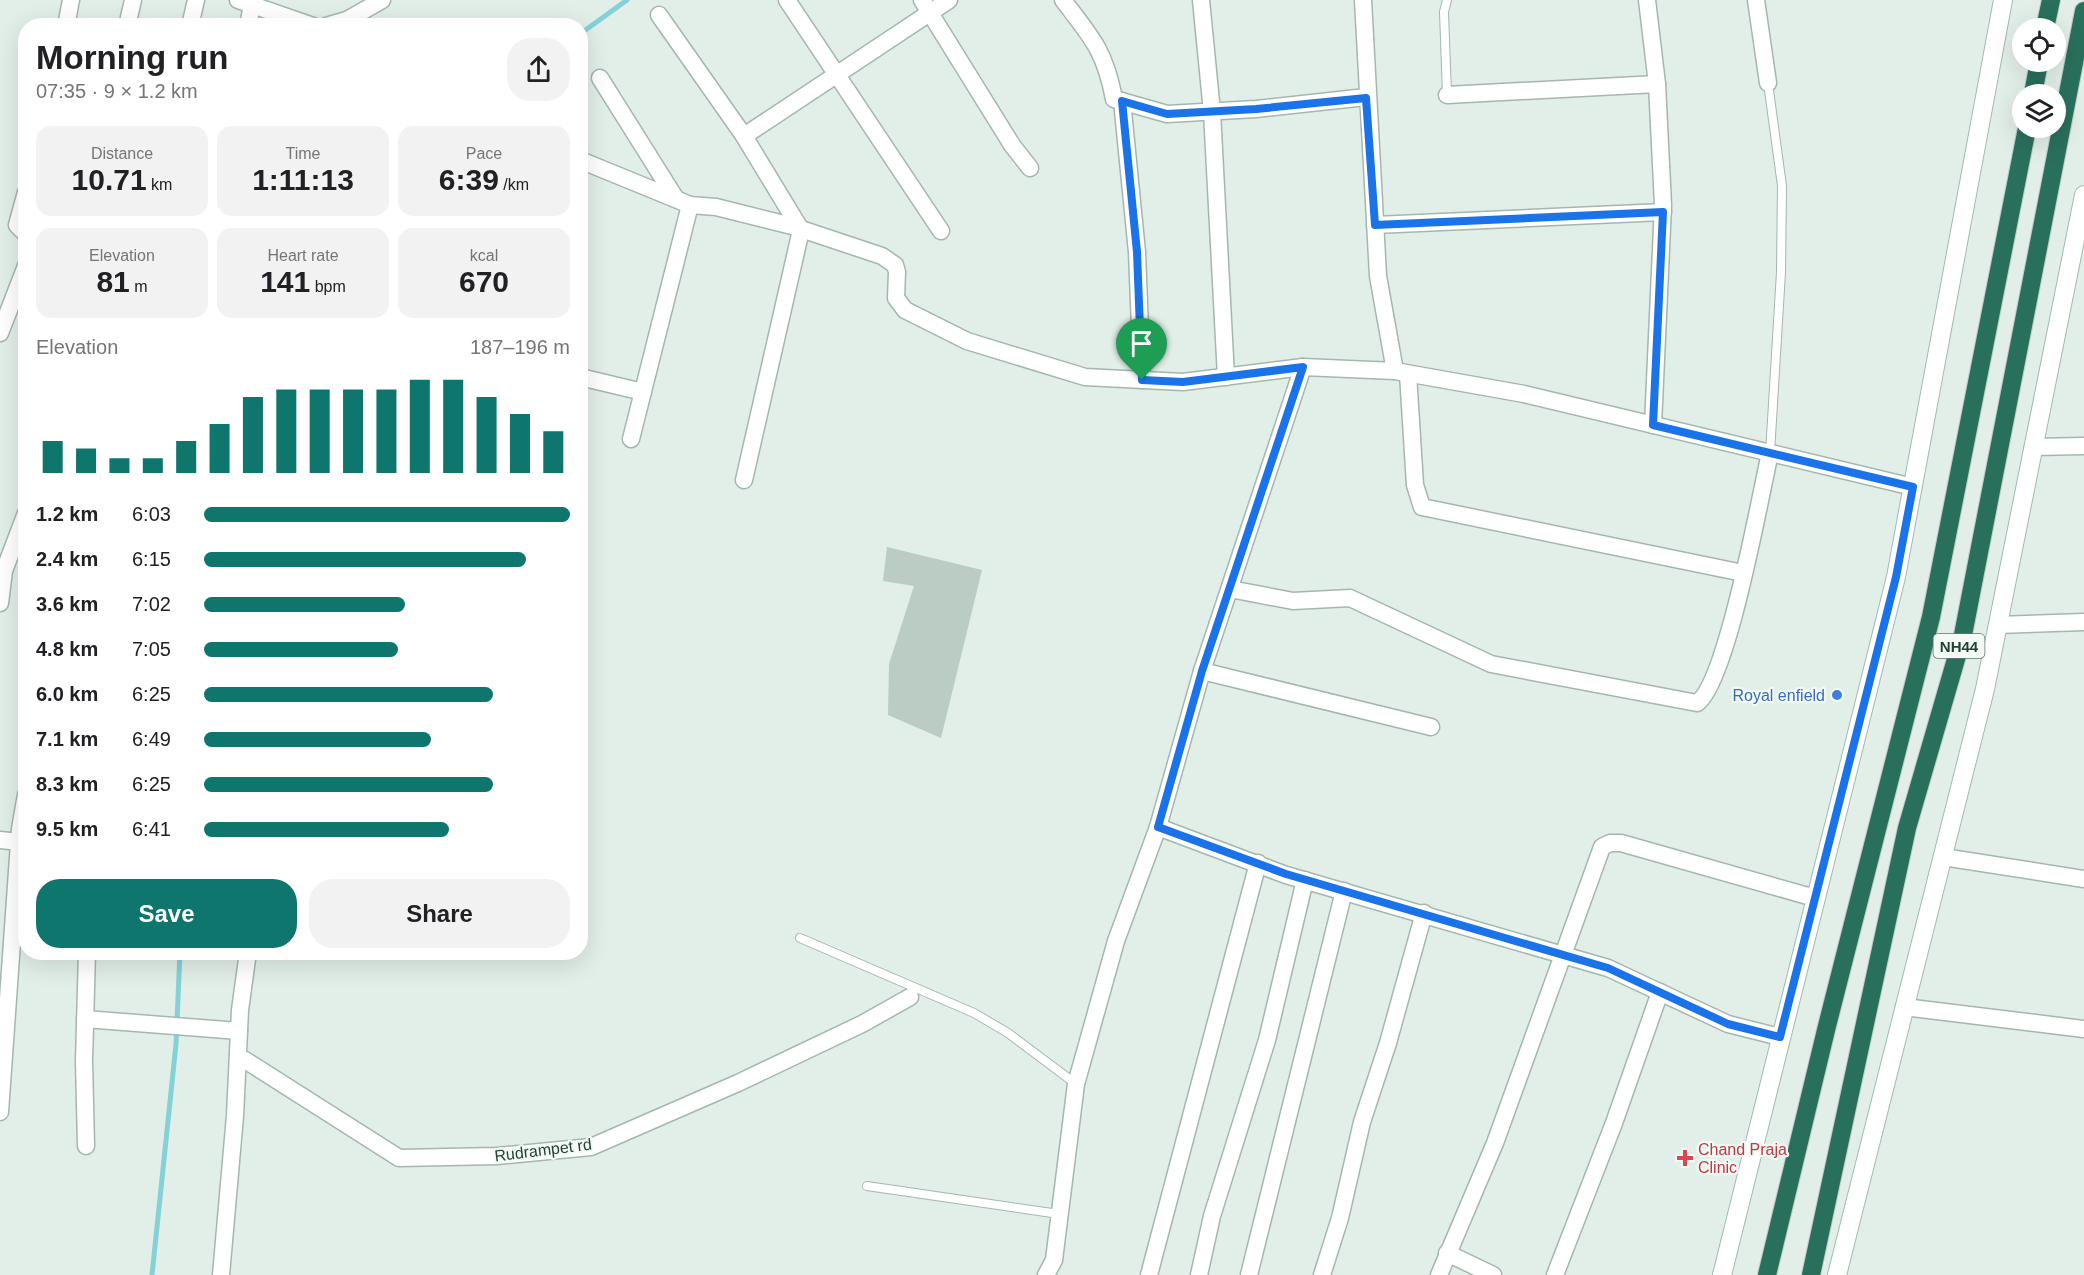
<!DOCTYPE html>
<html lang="en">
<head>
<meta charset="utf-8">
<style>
	body { margin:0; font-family:Arial,sans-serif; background:#f2f2f2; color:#202124; height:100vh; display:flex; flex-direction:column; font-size:22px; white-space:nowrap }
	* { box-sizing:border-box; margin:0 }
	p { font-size:20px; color:#757577 }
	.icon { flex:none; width:33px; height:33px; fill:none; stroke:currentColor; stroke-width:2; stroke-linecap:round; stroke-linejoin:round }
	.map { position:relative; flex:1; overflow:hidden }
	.side { position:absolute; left:18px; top:18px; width:570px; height:942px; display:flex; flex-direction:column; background:#fff; border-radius:24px; box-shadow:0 6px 24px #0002 }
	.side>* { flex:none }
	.tools { position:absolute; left:2012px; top:18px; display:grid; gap:12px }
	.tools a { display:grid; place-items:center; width:54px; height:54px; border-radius:50%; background:#fff; box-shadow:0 6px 24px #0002; font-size:30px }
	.pin { position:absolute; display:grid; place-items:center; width:51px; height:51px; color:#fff; margin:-62px -26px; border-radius:50% 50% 50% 0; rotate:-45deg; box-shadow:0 0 6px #0007 }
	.pin .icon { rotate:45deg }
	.round { display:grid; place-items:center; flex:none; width:63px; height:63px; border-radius:24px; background:#f2f2f2 }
	.head { display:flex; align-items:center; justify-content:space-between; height:102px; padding:0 18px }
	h1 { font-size:33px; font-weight:700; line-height:45px }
	.metrics { display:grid; grid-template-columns:repeat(3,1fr); gap:9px; height:102px; padding:6px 18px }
	.metrics div { display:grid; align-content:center; border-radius:15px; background:#f2f2f2; text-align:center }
	.metrics b { font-size:30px; font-weight:700 }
	.metrics small { font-size:16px; font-weight:400 }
	.metrics p { font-size:16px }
	.chart { height:168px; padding:12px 18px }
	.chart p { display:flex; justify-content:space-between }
	.chart svg { width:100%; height:108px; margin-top:6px; stroke:#0f766e; stroke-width:6 }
	.primary-button { display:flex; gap:12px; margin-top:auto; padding:12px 18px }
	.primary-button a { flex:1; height:69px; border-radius:24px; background:#0f766e; color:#fff; font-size:24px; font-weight:700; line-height:69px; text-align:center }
	.primary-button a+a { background:#f2f2f2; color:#202124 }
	ul { padding:0 18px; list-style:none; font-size:20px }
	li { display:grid; grid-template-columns:96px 72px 1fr; align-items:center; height:45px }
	li i { height:15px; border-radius:8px; background:#0f766e }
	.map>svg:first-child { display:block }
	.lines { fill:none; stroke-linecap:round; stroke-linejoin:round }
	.stream { stroke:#85d1d8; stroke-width:5 }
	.building { fill:#baccc3 }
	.lane-casing { stroke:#a4b7af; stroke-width:10 }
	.street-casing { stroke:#a4b7af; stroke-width:19 }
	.secondary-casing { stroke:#9fbbaf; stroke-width:20 }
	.highway-casing { stroke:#c1cac6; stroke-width:20 }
	.lane { stroke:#fff; stroke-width:8 }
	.street { stroke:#fff; stroke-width:16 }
	.secondary { stroke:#fff; stroke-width:18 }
	.highway { stroke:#29705c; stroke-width:18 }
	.route-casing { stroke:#fff; stroke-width:12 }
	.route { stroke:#1a73e8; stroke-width:8 }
	.shop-dot { fill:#3f7fe0; stroke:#f3faf6; stroke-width:2 }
	.health-dot { fill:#e0444e; stroke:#f3faf6; stroke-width:2 }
	.labels { text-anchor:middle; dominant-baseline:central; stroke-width:4.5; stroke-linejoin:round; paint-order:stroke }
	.shield { fill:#f3faf6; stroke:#5f786f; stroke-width:1.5 }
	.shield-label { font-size:15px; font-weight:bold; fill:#204135 }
	.shop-label { font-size:16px; fill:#366cbe; stroke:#f3faf6; text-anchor:end }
	.health-label { font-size:16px; fill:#be3a42; stroke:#f3faf6; text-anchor:start }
	.street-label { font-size:16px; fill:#204135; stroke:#f3faf6 }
</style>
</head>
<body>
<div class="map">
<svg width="2084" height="1275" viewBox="0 0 2084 1275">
	<rect width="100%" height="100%" fill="#e2eee8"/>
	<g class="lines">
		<!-- stream -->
		<g class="stream">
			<path d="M 580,34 L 627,0"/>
			<path d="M 152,1275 L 176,1044 L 180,952"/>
		</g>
	</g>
	<!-- building -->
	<path class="building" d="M 887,547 L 982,570 L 941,738 L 888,715 L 889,664 L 914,586 L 883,581 Z"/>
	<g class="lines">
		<defs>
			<g id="lane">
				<path d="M 1768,83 L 1782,186 L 1781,272 L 1770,453"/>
				<path d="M 1447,95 L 1444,12 L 1447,0"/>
				<path d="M 800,938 L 974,1013 L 1008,1033 L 1076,1084"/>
				<path d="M 867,1186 L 1059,1214"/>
			</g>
			<g id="street">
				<path d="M 238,0 L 313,26"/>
				<path d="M 787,0 L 941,231"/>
				<path d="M 922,0 L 1012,145 L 1030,168"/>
				<path d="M 1063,0 C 1092,38 1105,51 1114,99 L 1167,114 L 1256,109 L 1366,97"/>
				<path d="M 1201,0 L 1212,112 L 1226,377"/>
				<path d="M 1363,0 L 1378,276 L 1395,371"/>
				<path d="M 1647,0 L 1657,84 L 1663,205 L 1653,425"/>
				<path d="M 1756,0 L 1768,83"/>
				<path d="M 659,15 L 744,136 L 801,230 L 744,480"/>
				<path d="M 347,20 L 382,0"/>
				<path d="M 66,26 L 71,0"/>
				<path d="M 127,26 L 133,0"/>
				<path d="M 190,26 L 196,0"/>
				<path d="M 248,26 L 252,5"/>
				<path d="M 326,26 L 347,20 L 352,26"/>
				<path d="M 600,78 L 676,199"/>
				<path d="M 1447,95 L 1657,84"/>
				<path d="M 1122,101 L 1137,252 L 1142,380"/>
				<path d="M 744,136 L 949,0"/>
				<path d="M 580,160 L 690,205 L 716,207 L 792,226 L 882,256 L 895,265 L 897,272 L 896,298 L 905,310 L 967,341 L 1085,377 L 1183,382 L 1303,367 L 1395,371 L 1524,394 L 1913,487"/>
				<path d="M 26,192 L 17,225 L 26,234"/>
				<path d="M 1375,225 L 1663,212"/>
				<path d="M 0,333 L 26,266"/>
				<path d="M 1408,374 L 1415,485 L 1422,507 L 1743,573"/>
				<path d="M 580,377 L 643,392"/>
				<path d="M 631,439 L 690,205"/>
				<path d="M 2033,447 L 2084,446"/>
				<path d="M 1230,589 L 1293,601 L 1350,598 L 1491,664 L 1697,703 C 1727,683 1760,497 1770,453"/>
				<path d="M 0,603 L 4,571 L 26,513"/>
				<path d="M 1998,625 L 2084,622"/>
				<path d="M 1202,671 L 1431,727"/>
				<path d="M 1158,827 L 1202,671 L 1303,367"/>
				<path d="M 0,840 L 19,842"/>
				<path d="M 1943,857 L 2084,879"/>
				<path d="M 1904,1007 L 2084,1029"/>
				<path d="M 85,1019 L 239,1031"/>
				<path d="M 245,1060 L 399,1158 L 497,1156 L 591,1147 L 738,1083 L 862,1024 L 910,997"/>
				<path d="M 0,1112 L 20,829 L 26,795"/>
				<path d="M 86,1146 L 84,1061 L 87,952"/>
				<path d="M 1447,1253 L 1493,1275"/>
				<path d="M 221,1275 L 235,1116 L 240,1010 L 248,952"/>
				<path d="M 1046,1275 L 1054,1260 L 1076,1084 L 1116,941 L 1158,827 L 1286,875 L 1608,968 L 1728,1024 L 1780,1037"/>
				<path d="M 1149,1275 L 1258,863"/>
				<path d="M 1199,1275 L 1212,1216 L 1267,1040 L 1305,880"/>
				<path d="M 1249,1275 L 1344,891"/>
				<path d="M 1322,1275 L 1340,1218 L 1362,1122 L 1388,1043 L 1424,913"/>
				<path d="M 1439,1275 L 1495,1143 L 1602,847 L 1610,843 L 1621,843 L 1815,898"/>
				<path d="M 1555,1275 L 1614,1123 L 1660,992"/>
			</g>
			<g id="secondary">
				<path d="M 1722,1275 L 1896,577 L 2003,0"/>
				<path d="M 1837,1275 L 1985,689 L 2084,195"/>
			</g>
			<g id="highway">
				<path d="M 2045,28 L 2051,0"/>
				<path d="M 2033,94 L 2039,62"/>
				<path d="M 1767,1275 L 1827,1026 L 1931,617 L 2027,128"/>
				<path d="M 1811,1275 L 1907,828 L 1963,635 L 2084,11"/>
			</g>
		</defs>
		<!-- lane casing -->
		<use href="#lane" class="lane-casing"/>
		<!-- street casing -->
		<use href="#street" class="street-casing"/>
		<!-- secondary casing -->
		<use href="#secondary" class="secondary-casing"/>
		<!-- highway casing -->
		<use href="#highway" class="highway-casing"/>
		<!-- lane -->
		<use href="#lane" class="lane"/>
		<!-- street -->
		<use href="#street" class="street"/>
		<!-- secondary -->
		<use href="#secondary" class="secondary"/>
		<!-- highway -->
		<use href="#highway" class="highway"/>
	</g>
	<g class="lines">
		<defs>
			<path id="route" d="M 1366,98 L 1375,225 L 1663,212 L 1653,425 L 1913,487 L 1896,577 L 1780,1037 L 1728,1024 L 1608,968 L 1286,874 L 1158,827 L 1202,671 L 1303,367 L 1183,382 L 1142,380 L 1137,252 L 1122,101 L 1167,114 L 1256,109 Z"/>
		</defs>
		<!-- route casing -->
		<use href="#route" class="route-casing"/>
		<!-- route -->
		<use href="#route" class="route"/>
	</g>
	<!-- markers -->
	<circle class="shop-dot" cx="1837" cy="695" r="6"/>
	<path class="health-dot" d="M1682 1149h6v6h6v6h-6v6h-6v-6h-6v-6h6z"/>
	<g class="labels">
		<!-- shield labels -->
		<rect class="shield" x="1933.5" y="634" width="51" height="24" rx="4.5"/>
		<g class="shield-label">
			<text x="1959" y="646">NH44</text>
		</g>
		<!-- shop labels -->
		<g class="shop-label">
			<text x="1825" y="695">Royal enfield</text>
		</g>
		<!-- health labels -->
		<g class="health-label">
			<text x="1698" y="1149">Chand Praja<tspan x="1698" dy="18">Clinic</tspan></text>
		</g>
		<!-- street labels -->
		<g class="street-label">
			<text transform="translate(543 1150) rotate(-7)">Rudrampet rd</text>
		</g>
	</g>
</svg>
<div class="tools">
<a><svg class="icon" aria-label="locate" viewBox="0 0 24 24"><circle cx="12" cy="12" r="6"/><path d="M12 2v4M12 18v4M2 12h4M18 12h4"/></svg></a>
<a><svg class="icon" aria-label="layers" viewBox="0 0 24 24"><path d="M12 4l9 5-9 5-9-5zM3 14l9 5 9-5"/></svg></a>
</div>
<div class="pin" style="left:1142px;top:380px;background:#1e9e55"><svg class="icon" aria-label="arrive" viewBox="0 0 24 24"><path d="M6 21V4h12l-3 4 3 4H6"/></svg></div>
<section class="side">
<div class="head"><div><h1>Morning run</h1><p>07:35 · 9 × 1.2 km</p></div><a class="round"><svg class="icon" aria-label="share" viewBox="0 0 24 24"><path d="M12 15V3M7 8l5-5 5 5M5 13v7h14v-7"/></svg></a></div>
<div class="metrics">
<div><p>Distance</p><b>10.71<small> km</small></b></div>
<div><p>Time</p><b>1:11:13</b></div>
<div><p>Pace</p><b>6:39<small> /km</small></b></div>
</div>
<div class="metrics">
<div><p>Elevation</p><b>81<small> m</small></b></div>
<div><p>Heart rate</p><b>141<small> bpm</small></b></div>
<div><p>kcal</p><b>670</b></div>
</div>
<div class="chart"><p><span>Elevation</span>187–196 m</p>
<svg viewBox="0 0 160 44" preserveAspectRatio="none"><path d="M5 44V31M15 44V34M25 44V38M35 44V38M45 44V31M55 44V24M65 44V13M75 44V10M85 44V10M95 44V10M105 44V10M115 44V6M125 44V6M135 44V13M145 44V20M155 44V27"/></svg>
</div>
<ul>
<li><b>1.2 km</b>6:03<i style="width:100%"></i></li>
<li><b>2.4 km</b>6:15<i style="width:88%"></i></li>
<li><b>3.6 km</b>7:02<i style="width:55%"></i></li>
<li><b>4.8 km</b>7:05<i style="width:53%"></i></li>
<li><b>6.0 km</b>6:25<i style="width:79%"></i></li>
<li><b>7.1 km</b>6:49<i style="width:62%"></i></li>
<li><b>8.3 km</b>6:25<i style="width:79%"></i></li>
<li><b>9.5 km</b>6:41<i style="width:67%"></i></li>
</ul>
<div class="primary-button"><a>Save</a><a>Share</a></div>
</section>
</div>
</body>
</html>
